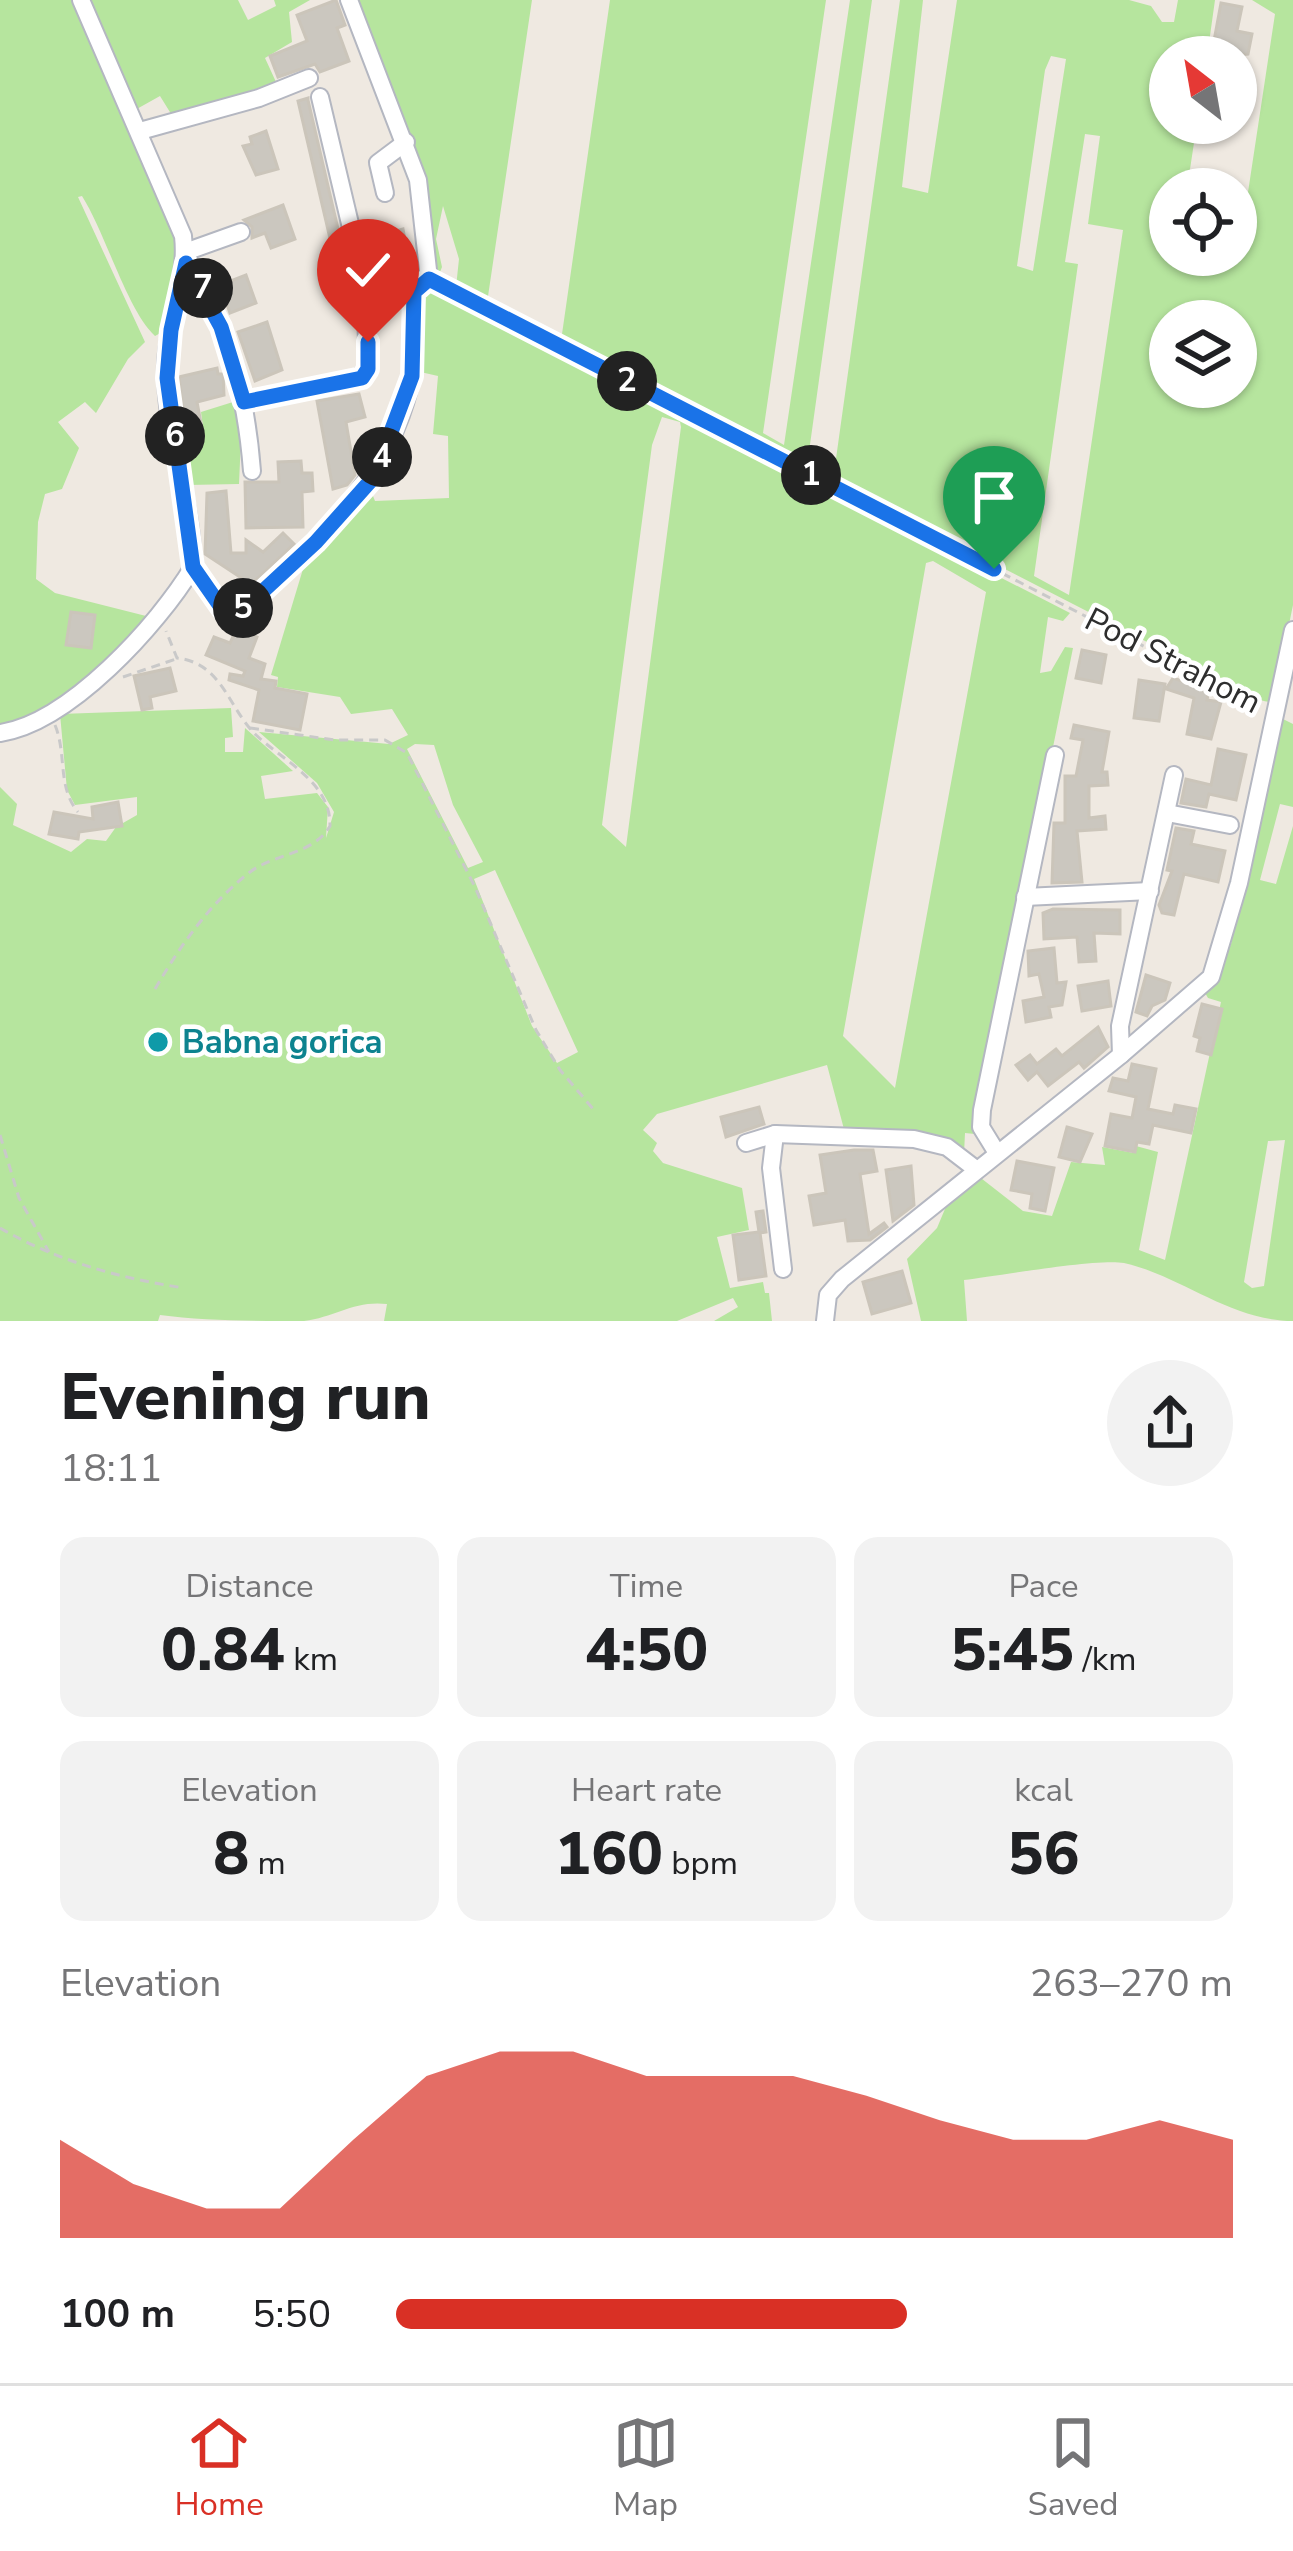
<!DOCTYPE html>
<html lang="en">
<head>
<meta charset="utf-8">
<style>
	body { margin:0; font-family:"Nunito Sans",sans-serif; background:#f2f2f2; color:#202124; height:100vh; display:flex; flex-direction:column; font-size:45px; white-space:nowrap }
	* { box-sizing:border-box; margin:0 }
	p { font-size:39px; color:#757577 }
	.icon { flex:none; width:66px; height:66px; fill:none; stroke:currentColor; stroke-width:2; stroke-linecap:round; stroke-linejoin:round }
	.map { position:relative; height:1321px; overflow:hidden }
	.drawer { display:flex; flex-direction:column; background:#fff; flex:1 }
	.drawer>* { flex:none }
	.needle { width:78px; rotate:329deg }
	.controls { position:absolute; left:1149px; top:36px; display:grid; gap:24px }
	.controls a { display:grid; place-items:center; width:108px; height:108px; border-radius:50%; background:#fff; box-shadow:0 3px 9px #0004; font-size:60px }
	.pin { position:absolute; display:grid; place-items:center; width:102px; height:102px; color:#fff; margin:-123px -51px; border-radius:50% 50% 50% 0; rotate:-45deg; box-shadow:0 0 12px #0007 }
	.pin .icon { rotate:45deg }
	.km { position:absolute; width:60px; height:60px; margin:-30px; border-radius:50%; background:#222; color:#fff; font-size:33px; line-height:60px; text-align:center }
	.round { display:grid; place-items:center; flex:none; width:126px; height:126px; border-radius:63px; background:#f2f2f2 }
	.head { display:flex; align-items:center; justify-content:space-between; height:204px; padding:0 60px }
	h1 { font-size:66px; font-weight:800; line-height:90px }
	.stats { display:grid; grid-template-columns:repeat(3,1fr); gap:18px; height:204px; padding:12px 60px }
	.stats div { display:grid; align-content:center; border-radius:24px; background:#f2f2f2; text-align:center }
	.stats b { font-size:60px; font-weight:800 }
	.stats small { font-size:33px; font-weight:400 }
	.stats p { font-size:33px }
	.chart { height:336px; padding:24px 60px }
	.chart p { display:flex; justify-content:space-between }
	.chart svg { width:100%; height:216px; margin-top:12px; fill:#d93025; opacity:.7 }
	ul { padding:0 60px; list-style:none; font-size:39px }
	li { display:grid; grid-template-columns:192px 144px 1fr; align-items:center; height:90px }
	li i { height:30px; border-radius:15px; background:#d93025 }
	.menu { display:flex; justify-content:space-around; align-items:center; height:168px; border-top:3px solid #e0e0e0; background:#fff; font-size:33px; color:#757577 }
	.menu a { display:grid; justify-items:center; gap:6px }
	.menu .selected { color:#d93025 }
	.map>svg:first-child { display:block }
	.green { fill:#b6e59e; fill-rule:evenodd }
	.building { fill:#cbc7bf; stroke:#cbc5ba; stroke-width:3 }
	.lines { fill:none; stroke-linecap:round; stroke-linejoin:round }
	.minor-casing { stroke:#b4b7c1; stroke-width:20 }
	.path { stroke:#c9c9c9; stroke-width:3; stroke-dasharray:9 6; stroke-linecap:butt }
	.minor { stroke:#fff; stroke-width:16 }
	.route-casing { stroke:#fff; stroke-width:24 }
	.route { stroke:#1a73e8; stroke-width:15 }
	.culture-dot { fill:#0f9aa8; stroke:#fff; stroke-width:4.5 }
	.labels { text-anchor:middle; dominant-baseline:central; stroke-width:9; stroke-linejoin:round; paint-order:stroke }
	.street-label { font-size:33px; fill:#2e2e2e; stroke:#fff }
	.culture-label { font-size:33px; font-weight:bold; fill:#0d838f; stroke:#fff; text-anchor:start }
</style>
</head>
<body>
<div class="map">
<svg width="1293" height="1321" viewBox="0 0 1293 1321">
	<rect width="100%" height="100%" fill="#efe9e1"/>
	<!-- green -->
	<g class="green">
		<path d="M 0,0 L 74,0 L 180,249 L 166,330 L 155,336 C 127,310 106,234 82,196 L 78,197 L 145,342 L 128,359 L 96,413 L 85,402 L 58,422 L 79,448 L 62,489 L 45,494 L 38,522 L 36,579 L 55,593 L 150,617 C 105,663 61,707 0,727 Z"/>
		<path d="M 85,0 L 238,0 L 248,20 L 276,6 L 274,0 L 310,0 L 289,12 L 292,42 L 265,58 L 276,82 L 173,117 L 160,96 L 135,110 Z"/>
		<path d="M 352,0 L 532,0 L 487,303 L 456,287 L 459,259 L 443,206 L 436,239 L 442,267 L 438,277 L 433,270 L 425,189 Z"/>
		<path d="M 610,0 L 826,0 L 763,433 L 784,445 L 850,0 L 872,0 L 808,459 L 834,473 L 900,0 L 923,0 L 902,187 L 928,193 L 957,0 L 1129,0 L 1151,6 L 1162,22 L 1174,22 L 1178,0 L 1215,0 L 1207,57 L 1170,57 L 1170,123 L 1197,123 L 1187,189 L 1170,189 L 1170,255 L 1236,255 L 1236,212 L 1245,212 L 1275,14 L 1252,0 L 1293,0 L 1293,605 L 1273,702 C 1254,703 1244,685 1225,682 L 561,341 ZM 1051,56 L 1066,59 L 1033,271 L 1017,266 L 1045,70 ZM 1085,134 L 1100,136 L 1088,224 L 1123,230 L 1069,595 L 1034,576 L 1078,264 L 1065,262 ZM 1170,321 L 1236,321 L 1236,387 L 1170,387 Z"/>
		<path d="M 433,287 L 1070,613 L 1063,621 L 1048,617 L 1040,673 L 1051,671 L 1065,647 L 1073,648 L 975,1134 L 965,1133 L 964,1154 L 845,1133 L 827,1065 L 657,1114 L 643,1130 L 657,1143 L 653,1151 L 663,1163 L 742,1188 L 749,1230 L 717,1237 L 730,1288 L 763,1282 L 765,1293 L 769,1293 L 772,1321 L 714,1321 L 738,1307 L 733,1298 L 677,1321 L 384,1321 L 387,1304 C 355,1300 335,1317 304,1321 C 260,1321 203,1321 160,1315 L 158,1321 L 0,1321 L 0,787 L 17,804 L 13,825 L 71,852 L 87,839 L 106,841 L 116,827 L 137,815 L 137,797 L 75,805 L 67,790 L 60,714 L 231,708 L 233,737 L 225,738 L 225,752 L 243,752 L 245,728 L 293,771 L 261,776 L 265,799 L 317,793 L 328,807 L 326,838 L 334,812 L 317,783 L 259,732 L 389,744 L 408,735 L 392,709 L 351,714 L 340,697 L 277,687 L 278,677 L 271,675 L 303,569 L 363,496 L 373,496 L 375,501 L 449,498 L 448,436 L 433,434 L 438,376 L 416,371 L 417,299 ZM 662,417 L 680,422 L 681,427 L 626,847 L 602,825 L 652,445 ZM 933,561 L 986,592 L 895,1088 L 843,1036 L 926,563 ZM 415,744 L 434,745 L 453,805 L 483,862 L 468,868 L 407,749 ZM 495,870 L 578,1052 L 557,1063 L 532,1026 L 474,879 Z"/>
		<path d="M 233,402 L 241,439 L 239,484 L 188,485 L 179,433 L 203,427 L 201,412 Z"/>
		<path d="M 1283,719 L 1293,724 L 1293,807 L 1280,804 L 1260,880 L 1276,884 L 1293,826 L 1293,1321 C 1231,1321 1179,1275 1124,1263 C 1098,1258 997,1276 964,1280 L 967,1321 L 921,1321 L 907,1259 L 937,1228 L 950,1197 L 977,1175 L 1023,1211 L 1052,1216 L 1071,1162 L 1105,1165 L 1102,1147 L 1134,1153 L 1136,1146 L 1158,1152 L 1139,1250 L 1165,1260 L 1221,1002 L 1208,998 L 1204,991 L 1220,970 L 1231,944 ZM 1285,1140 L 1264,1286 L 1252,1288 L 1244,1282 L 1268,1141 Z"/>
	</g>
	<!-- building -->
	<g class="building">
		<path d="M 336,0 L 345,25 L 337,28 L 349,61 L 320,72 L 315,64 L 278,77 L 270,56 L 307,41 L 297,15 Z"/>
		<path d="M 1221,3 L 1242,7 L 1237,31 L 1252,34 L 1248,54 L 1211,57 Z"/>
		<path d="M 308,98 L 308,100 L 352,289 L 342,290 L 298,101 Z"/>
		<path d="M 266,131 L 278,169 L 256,175 L 243,146 L 252,144 L 250,137 Z"/>
		<path d="M 283,205 L 295,239 L 271,248 L 265,233 L 252,238 L 252,227 L 244,220 Z"/>
		<path d="M 403,229 L 409,262 L 386,266 L 384,258 L 376,260 L 373,238 Z"/>
		<path d="M 246,275 L 256,303 L 230,313 L 220,285 Z"/>
		<path d="M 267,322 L 282,370 L 255,381 L 238,332 Z"/>
		<path d="M 217,368 L 218,374 L 223,374 L 224,395 L 197,402 L 201,423 L 185,426 L 179,377 Z"/>
		<path d="M 359,394 L 365,417 L 346,422 L 355,475 L 347,485 L 333,489 L 317,401 Z"/>
		<path d="M 301,461 L 302,473 L 312,473 L 313,491 L 302,492 L 303,527 L 246,528 L 245,482 L 279,482 L 278,462 Z"/>
		<path d="M 226,491 L 231,553 L 246,553 L 246,540 L 263,552 L 283,533 L 294,544 L 241,594 L 234,587 L 243,579 L 205,554 L 207,493 Z"/>
		<path d="M 71,612 L 95,615 L 91,648 L 66,645 Z"/>
		<path d="M 237,628 L 257,637 L 249,658 L 265,664 L 261,679 L 276,681 L 275,688 L 307,694 L 300,730 L 253,721 L 259,690 L 229,680 L 230,674 L 243,676 L 245,671 L 206,655 L 214,637 L 230,643 Z"/>
		<path d="M 1082,650 L 1106,655 L 1101,683 L 1076,678 Z"/>
		<path d="M 170,668 L 176,691 L 150,697 L 152,708 L 142,710 L 134,676 Z"/>
		<path d="M 1173,678 L 1209,690 L 1207,700 L 1221,702 L 1211,739 L 1187,734 L 1194,698 L 1166,689 Z"/>
		<path d="M 1139,680 L 1165,684 L 1159,721 L 1134,718 Z"/>
		<path d="M 1074,725 L 1109,732 L 1102,772 L 1107,772 L 1108,785 L 1089,786 L 1089,818 L 1105,816 L 1106,829 L 1077,831 L 1082,882 L 1052,883 L 1054,823 L 1065,823 L 1065,776 L 1076,776 L 1083,740 L 1071,738 Z"/>
		<path d="M 1218,749 L 1246,755 L 1236,800 L 1209,794 L 1206,807 L 1181,803 L 1186,779 L 1211,785 Z"/>
		<path d="M 118,802 L 122,826 L 79,832 L 78,839 L 49,834 L 54,812 L 93,819 L 92,807 Z"/>
		<path d="M 1176,828 L 1194,831 L 1191,844 L 1225,851 L 1218,882 L 1184,874 L 1174,915 L 1162,913 L 1159,905 L 1172,871 L 1167,870 Z"/>
		<path d="M 1053,909 L 1120,910 L 1120,934 L 1094,933 L 1096,961 L 1079,962 L 1077,937 L 1044,939 L 1043,913 Z"/>
		<path d="M 1054,948 L 1057,983 L 1066,982 L 1062,1005 L 1049,1007 L 1051,1017 L 1026,1022 L 1023,1001 L 1044,997 L 1039,974 L 1029,976 L 1028,951 Z"/>
		<path d="M 1146,975 L 1170,983 L 1165,1000 L 1152,1006 L 1147,1016 L 1136,1012 Z"/>
		<path d="M 1108,981 L 1111,1006 L 1082,1011 L 1078,986 Z"/>
		<path d="M 1202,1004 L 1222,1009 L 1211,1055 L 1197,1051 L 1200,1038 L 1194,1036 Z"/>
		<path d="M 1098,1027 L 1108,1047 L 1084,1068 L 1079,1062 L 1048,1086 L 1037,1072 L 1028,1080 L 1016,1065 L 1030,1055 L 1037,1064 L 1056,1049 L 1062,1056 Z"/>
		<path d="M 1132,1064 L 1156,1069 L 1148,1109 L 1173,1114 L 1175,1105 L 1196,1109 L 1191,1133 L 1153,1125 L 1149,1144 L 1137,1142 L 1135,1152 L 1105,1146 L 1111,1114 L 1132,1118 L 1136,1097 L 1109,1091 L 1113,1078 L 1128,1081 Z"/>
		<path d="M 759,1107 L 764,1124 L 726,1137 L 721,1117 Z"/>
		<path d="M 1067,1127 L 1092,1134 L 1080,1162 L 1059,1157 Z"/>
		<path d="M 854,1150 L 873,1150 L 877,1171 L 860,1174 L 869,1234 L 884,1223 L 887,1227 L 870,1240 L 848,1241 L 845,1220 L 814,1225 L 809,1196 L 826,1193 L 820,1155 Z"/>
		<path d="M 1017,1161 L 1054,1168 L 1045,1211 L 1030,1208 L 1032,1194 L 1011,1190 Z"/>
		<path d="M 911,1166 L 914,1205 L 893,1221 L 886,1170 Z"/>
		<path d="M 763,1211 L 766,1232 L 760,1233 L 766,1276 L 739,1280 L 733,1235 L 759,1232 L 756,1212 Z"/>
		<path d="M 902,1271 L 911,1303 L 872,1314 L 863,1282 Z"/>
	</g>
	<g class="lines">
		<defs>
			<g id="minor">
				<path d="M 140,131 L 259,98 L 309,78"/>
				<path d="M 385,193 L 378,163 L 406,142"/>
				<path d="M 185,252 L 241,232"/>
				<path d="M 186,263 C 229,328 246,394 252,471"/>
				<path d="M 244,402 L 354,381 L 368,369 L 365,287 L 320,97"/>
				<path d="M 193,567 L 223,610 L 231,613 C 254,606 271,583 288,567 C 346,513 397,456 412,375 C 416,348 414,319 414,292 L 429,279 L 418,180 L 349,0"/>
				<path d="M 0,733 C 69,723 158,625 193,567 C 192,499 164,432 166,364 C 168,320 188,281 183,236 L 81,0"/>
				<path d="M 1167,813 L 1230,825"/>
				<path d="M 1025,897 L 1150,891"/>
				<path d="M 1121,1055 L 1120,1026 L 1174,775"/>
				<path d="M 775,1134 L 771,1168 L 783,1269"/>
				<path d="M 746,1143 L 775,1134 L 914,1139 L 947,1147 L 977,1170"/>
				<path d="M 997,1153 L 981,1127 L 982,1110 L 1055,755"/>
				<path d="M 825,1321 L 828,1295 L 842,1279 L 1121,1055 L 1211,977 L 1239,883 L 1293,630"/>
			</g>
		</defs>
		<!-- minor casing -->
		<use href="#minor" class="minor-casing"/>
		<!-- path -->
		<g class="path">
			<path d="M 442,285 L 1260,706"/>
			<path d="M 123,677 L 176,659"/>
			<path d="M 55,725 C 67,754 57,787 78,812"/>
			<path d="M 250,728 L 335,740 L 385,740 L 407,753 L 475,887 L 536,1030 L 560,1070 L 594,1110"/>
			<path d="M 155,989 C 180,946 210,903 250,872 C 275,853 313,855 330,826 C 331,782 283,761 255,734 C 228,707 222,663 177,658 L 166,631"/>
			<path d="M 0,1135 L 19,1198 L 49,1252"/>
			<path d="M 0,1228 C 57,1261 119,1278 184,1288"/>
		</g>
		<!-- minor -->
		<use href="#minor" class="minor"/>
	</g>
	<g class="lines">
		<defs>
			<path id="route" d="M 368,342 L 368,369 L 362,378 L 244,402 L 221,327 L 186,263 L 171,330 L 167,378 L 193,567 L 223,610 L 231,613 L 249,604 L 316,542 L 374,477 L 412,376 L 414,292 L 429,279 L 994,569"/>
		</defs>
		<!-- route casing -->
		<use href="#route" class="route-casing"/>
		<!-- route -->
		<use href="#route" class="route"/>
	</g>
	<!-- markers -->
	<circle class="culture-dot" cx="158" cy="1042" r="12"/>
	<g class="labels">
		<!-- street labels -->
		<g class="street-label">
			<text transform="translate(1173 661) rotate(27)">Pod Strahom</text>
		</g>
		<!-- culture labels -->
		<g class="culture-label">
			<text x="182" y="1042">Babna gorica</text>
		</g>
	</g>
</svg>
<div class="controls">
<a><svg class="needle" viewBox="-14 -14 28 28"><path d="M0-13l5 13h-10z" fill="#e53935"/><path d="M0 13l5-13h-10z" fill="#757577"/></svg></a>
<a><svg class="icon" aria-label="locate" viewBox="0 0 24 24"><circle cx="12" cy="12" r="6"/><path d="M12 2v4M12 18v4M2 12h4M18 12h4"/></svg></a>
<a><svg class="icon" aria-label="layers" viewBox="0 0 24 24"><path d="M12 4l9 5-9 5-9-5zM3 14l9 5 9-5"/></svg></a>
</div>
<div class="pin" style="left:994px;top:569px;background:#1e9e55"><svg class="icon" aria-label="arrive" viewBox="0 0 24 24"><path d="M6 21V4h12l-3 4 3 4H6"/></svg></div>
<div class="pin" style="left:368px;top:342px;background:#d93025"><svg class="icon" aria-label="check" viewBox="0 0 24 24"><path d="M5 12l5 5 9-10"/></svg></div>
<b class="km" style="left:811px;top:475px">1</b>
<b class="km" style="left:627px;top:381px">2</b>
<b class="km" style="left:382px;top:457px">4</b>
<b class="km" style="left:243px;top:608px">5</b>
<b class="km" style="left:175px;top:436px">6</b>
<b class="km" style="left:203px;top:288px">7</b>
</div>
<section class="drawer">
<div class="head"><div><h1>Evening run</h1><p>18:11</p></div><a class="round"><svg class="icon" aria-label="share" viewBox="0 0 24 24"><path d="M12 15V3M7 8l5-5 5 5M5 13v7h14v-7"/></svg></a></div>
<div class="stats">
<div><p>Distance</p><b>0.84<small> km</small></b></div>
<div><p>Time</p><b>4:50</b></div>
<div><p>Pace</p><b>5:45<small> /km</small></b></div>
</div>
<div class="stats">
<div><p>Elevation</p><b>8<small> m</small></b></div>
<div><p>Heart rate</p><b>160<small> bpm</small></b></div>
<div><p>kcal</p><b>56</b></div>
</div>
<div class="chart"><p><span>Elevation</span>263–270 m</p>
<svg viewBox="0 0 160 44" preserveAspectRatio="none"><path d="M0 44V24L10 33L20 38L30 38L40 24L50 11L60 6L70 6L80 11L90 11L100 11L110 15L120 20L130 24L140 24L150 20L160 24V44z"/></svg>
</div>
<ul>
<li><b>100 m</b>5:50<i style="width:61%"></i></li>
</ul>
</section>
<nav class="menu">
<a class="selected"><svg class="icon" aria-label="home" viewBox="0 0 24 24"><path d="M3 11l9-7 9 7M6 9v11h12V9"/></svg>Home</a>
<a><svg class="icon" aria-label="map" viewBox="0 0 24 24"><path d="M3 6l6-2 6 2 6-2v14l-6 2-6-2-6 2zM9 4v14M15 6v14"/></svg>Map</a>
<a><svg class="icon" aria-label="saved" viewBox="0 0 24 24"><path d="M7 4h10v16l-5-4-5 4z"/></svg>Saved</a>
</nav>
</body>
</html>
